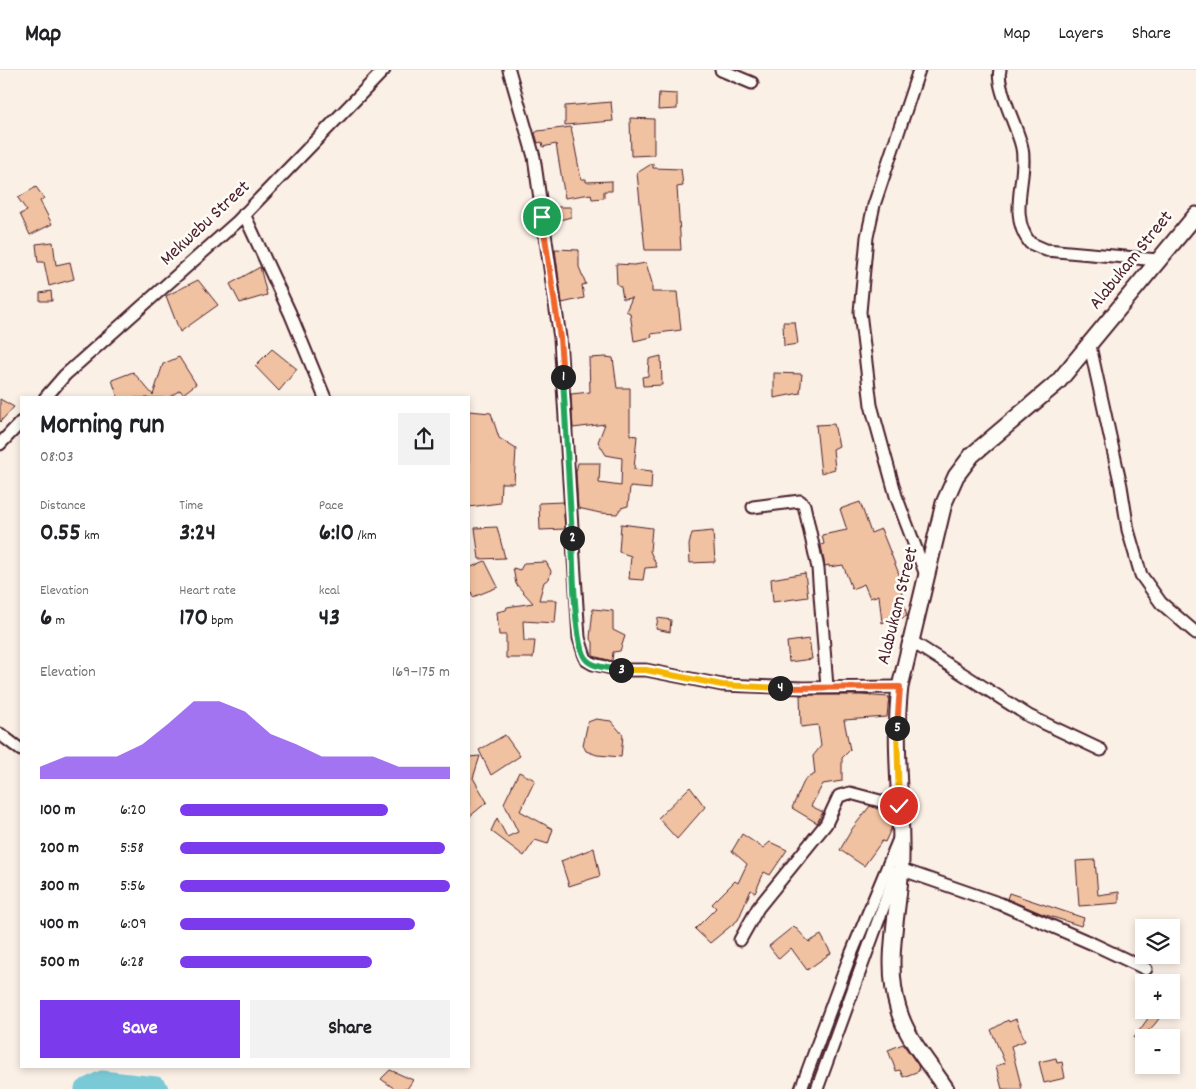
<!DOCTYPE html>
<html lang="en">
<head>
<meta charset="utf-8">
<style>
	body { margin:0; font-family:Dekko,sans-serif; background:#f2f2f2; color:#202124; height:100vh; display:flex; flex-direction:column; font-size:19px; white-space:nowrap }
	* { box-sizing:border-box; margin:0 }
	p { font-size:16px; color:#757577 }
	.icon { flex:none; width:28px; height:28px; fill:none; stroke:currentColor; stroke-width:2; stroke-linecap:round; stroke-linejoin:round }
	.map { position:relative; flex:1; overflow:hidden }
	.side { position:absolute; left:20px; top:326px; width:450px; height:672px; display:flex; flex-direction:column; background:#fff; border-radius:0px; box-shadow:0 2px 8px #0003 }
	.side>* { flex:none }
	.controls { position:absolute; left:1135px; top:849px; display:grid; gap:10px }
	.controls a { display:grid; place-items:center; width:45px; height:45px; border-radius:0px; background:#fff; box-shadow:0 2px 8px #0003; font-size:25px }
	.pin { position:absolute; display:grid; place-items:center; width:42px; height:42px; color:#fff; margin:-21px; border:2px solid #fff; border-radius:50%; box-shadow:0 1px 5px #0007 }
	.km { position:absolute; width:25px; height:25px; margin:-12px; border-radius:50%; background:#222; color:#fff; font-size:14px; line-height:25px; text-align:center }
	.round { display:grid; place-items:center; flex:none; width:52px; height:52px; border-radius:0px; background:#f2f2f2 }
	.head { display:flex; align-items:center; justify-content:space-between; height:85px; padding:0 20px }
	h1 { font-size:28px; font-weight:700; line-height:38px }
	.stats { display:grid; grid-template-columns:repeat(3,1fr); gap:8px; height:85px; padding:5px 20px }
	.stats div { display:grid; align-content:center }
	.stats b { font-size:25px; font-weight:700 }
	.stats small { font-size:14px; font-weight:400 }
	.stats p { font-size:14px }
	.chart { height:140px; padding:10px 20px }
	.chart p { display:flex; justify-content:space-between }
	.chart svg { width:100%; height:90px; margin-top:5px; fill:#7c3aed; opacity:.7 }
	.primary-button { display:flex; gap:10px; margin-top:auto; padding:10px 20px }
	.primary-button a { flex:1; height:58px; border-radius:0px; background:#7c3aed; color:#fff; font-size:20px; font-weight:700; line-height:58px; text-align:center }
	.primary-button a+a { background:#f2f2f2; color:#202124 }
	ul { padding:0 20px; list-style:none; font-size:16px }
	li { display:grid; grid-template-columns:80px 60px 1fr; align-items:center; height:38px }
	li i { height:12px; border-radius:6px; background:#7c3aed }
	header { display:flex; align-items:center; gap:30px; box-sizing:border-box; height:70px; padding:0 25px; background:#fff; border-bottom:1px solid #e0e0e0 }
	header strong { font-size:24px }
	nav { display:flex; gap:28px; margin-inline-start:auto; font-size:18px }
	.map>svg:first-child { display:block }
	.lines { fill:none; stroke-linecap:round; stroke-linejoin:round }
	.river { stroke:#7ac9d7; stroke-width:19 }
	.building { fill:#f1c2a1; stroke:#4a1f2b }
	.street-casing { stroke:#4a1f2b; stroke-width:15 }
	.secondary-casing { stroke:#4a1f2b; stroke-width:19 }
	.street { stroke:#fdfcf7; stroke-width:11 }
	.secondary { stroke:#fdfcf7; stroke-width:15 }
	.split-1-casing { stroke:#fff; stroke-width:10 }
	.split-2-casing { stroke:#fff; stroke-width:10 }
	.split-3-casing { stroke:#fff; stroke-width:10 }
	.split-4-casing { stroke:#fff; stroke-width:10 }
	.split-5-casing { stroke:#fff; stroke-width:10 }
	.split-6-casing { stroke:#fff; stroke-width:10 }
	.split-1 { stroke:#f0652b; stroke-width:6 }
	.split-2 { stroke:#22a559; stroke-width:6 }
	.split-3 { stroke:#22a559; stroke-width:6 }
	.split-4 { stroke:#f5b400; stroke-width:6 }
	.split-5 { stroke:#f0652b; stroke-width:6 }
	.split-6 { stroke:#f5b400; stroke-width:6 }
	.labels { text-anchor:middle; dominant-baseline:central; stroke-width:5; stroke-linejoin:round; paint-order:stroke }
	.street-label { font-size:19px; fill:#4a1f2b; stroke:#fdfcf7 }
</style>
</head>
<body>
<header>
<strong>Map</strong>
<nav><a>Map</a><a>Layers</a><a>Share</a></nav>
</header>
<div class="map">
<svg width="1196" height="1019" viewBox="0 0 1196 1019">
	<rect width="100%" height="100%" fill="#fbf0e6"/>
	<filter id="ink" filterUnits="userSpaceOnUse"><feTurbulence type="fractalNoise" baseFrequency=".02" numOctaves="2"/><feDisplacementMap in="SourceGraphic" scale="10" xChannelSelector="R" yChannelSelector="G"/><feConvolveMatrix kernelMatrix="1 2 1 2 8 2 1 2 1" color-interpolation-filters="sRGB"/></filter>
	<g filter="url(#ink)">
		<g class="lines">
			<!-- river -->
			<path class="river" d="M 84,1019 L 102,1010 L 156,1016 L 159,1019"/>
		</g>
		<!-- building -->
		<g class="building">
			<path d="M 659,23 L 677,24 L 677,39 L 658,40 Z"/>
			<path d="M 611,32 L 613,51 L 565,55 L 565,36 Z"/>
			<path d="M 630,48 L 654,49 L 654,85 L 631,86 Z"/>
			<path d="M 571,57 L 581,109 L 586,109 L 586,112 L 612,111 L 612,121 L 604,121 L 604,128 L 592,129 L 591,124 L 565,128 L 556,74 L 543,77 L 542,72 L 538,73 L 535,63 L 538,61 Z"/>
			<path d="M 653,93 L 653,98 L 681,99 L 683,116 L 677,117 L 681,180 L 645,180 L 637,103 Z"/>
			<path d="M 36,117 L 44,128 L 40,131 L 52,154 L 30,165 L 20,144 L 27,141 L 18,128 Z"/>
			<path d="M 554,137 L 571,137 L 571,147 L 556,151 Z"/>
			<path d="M 53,172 L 56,195 L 70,192 L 74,209 L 49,216 L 44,192 L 38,192 L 36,174 Z"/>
			<path d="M 555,179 L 579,180 L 579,197 L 586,214 L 582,215 L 584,228 L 562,233 Z"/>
			<path d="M 646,193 L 652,213 L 652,222 L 677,222 L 681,260 L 651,264 L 652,267 L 634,271 L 630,243 L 626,241 L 632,228 L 623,229 L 621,217 L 617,214 L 616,194 L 634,195 Z"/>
			<path d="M 260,197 L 267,225 L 240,233 L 230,214 Z"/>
			<path d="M 198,210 L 218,235 L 180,262 L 166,226 Z"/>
			<path d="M 51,221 L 52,231 L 40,231 L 40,223 Z"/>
			<path d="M 783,252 L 795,252 L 798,274 L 784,276 Z"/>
			<path d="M 272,279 L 297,299 L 279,321 L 255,296 Z"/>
			<path d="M 661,286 L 662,315 L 643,316 L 642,307 L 648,306 L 649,289 Z"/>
			<path d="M 179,287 L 196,314 L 183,324 L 180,320 L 168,328 L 118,328 L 112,310 L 133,302 L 153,325 L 163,294 Z"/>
			<path d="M 606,287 L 613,288 L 617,318 L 630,318 L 630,365 L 637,366 L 634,399 L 652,401 L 651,419 L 630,417 L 628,436 L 621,438 L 617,444 L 600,443 L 578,438 L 576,402 L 578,393 L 600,393 L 599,413 L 621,416 L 622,388 L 606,385 L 598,372 L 605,354 L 573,358 L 571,324 L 590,322 L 589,288 Z"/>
			<path d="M 774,303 L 802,304 L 800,323 L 774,328 Z"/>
			<path d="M 0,329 L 14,337 L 0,352 Z"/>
			<path d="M 469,341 L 491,343 L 499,368 L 516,379 L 514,413 L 501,413 L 500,433 L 469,437 Z"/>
			<path d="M 834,354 L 839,376 L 833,379 L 835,399 L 821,403 L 816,355 Z"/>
			<path d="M 563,432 L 565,459 L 540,460 L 539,433 Z"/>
			<path d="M 860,432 L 871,463 L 881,459 L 903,514 L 900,515 L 907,546 L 894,551 L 893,548 L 882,553 L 879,525 L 870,528 L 864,514 L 852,519 L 843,495 L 829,497 L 829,495 L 825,496 L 821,475 L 824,474 L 822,465 L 847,460 L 840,439 Z"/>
			<path d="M 621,454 L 652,458 L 650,481 L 657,497 L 645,498 L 643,510 L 629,509 L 631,486 L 619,482 Z"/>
			<path d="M 497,457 L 505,488 L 479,489 L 475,458 Z"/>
			<path d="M 713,461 L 715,492 L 690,493 L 689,475 L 692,463 Z"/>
			<path d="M 485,491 L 498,517 L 473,527 L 469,516 L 469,498 Z"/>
			<path d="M 546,492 L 551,501 L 549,509 L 544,512 L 539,530 L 557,530 L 555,553 L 523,551 L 524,571 L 535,571 L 533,588 L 506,588 L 506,565 L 499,565 L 497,542 L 506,540 L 507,537 L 533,533 L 516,514 L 513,498 L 520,500 L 524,493 Z"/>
			<path d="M 805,503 L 808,527 L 773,532 L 771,509 Z"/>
			<path d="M 593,539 L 613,541 L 613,560 L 625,566 L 620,581 L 613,582 L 612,591 L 593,586 L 593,572 L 590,568 Z"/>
			<path d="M 658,548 L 671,550 L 670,562 L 656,559 Z"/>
			<path d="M 809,569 L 812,589 L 789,592 L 787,572 Z"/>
			<path d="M 800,625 L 860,625 L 889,627 L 887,647 L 844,650 L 850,680 L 842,688 L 842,711 L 823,714 L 811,736 L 823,742 L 817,753 L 792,738 L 805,709 L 815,704 L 813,686 L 821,676 L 818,655 L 801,657 Z"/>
			<path d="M 596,649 L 611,651 L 623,665 L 621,687 L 597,685 L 586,681 L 583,675 L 588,652 Z"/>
			<path d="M 505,665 L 520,686 L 491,705 L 479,680 Z"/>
			<path d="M 480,686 L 473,708 L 487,732 L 469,747 L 469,687 Z"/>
			<path d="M 519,702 L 535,710 L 520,741 L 553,759 L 548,774 L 535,770 L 524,786 L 491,761 L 497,748 L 507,767 L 518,762 L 504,733 Z"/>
			<path d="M 690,717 L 705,737 L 677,769 L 658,748 Z"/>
			<path d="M 870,736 L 891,744 L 891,759 L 885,772 L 882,771 L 864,796 L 840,780 L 852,759 Z"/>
			<path d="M 742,764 L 763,778 L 770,772 L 787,780 L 770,805 L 764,802 L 755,823 L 751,820 L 738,850 L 710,873 L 695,859 L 716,838 L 712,834 L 735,811 L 738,813 L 747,794 L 732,781 Z"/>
			<path d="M 594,778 L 600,806 L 569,816 L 561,791 Z"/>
			<path d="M 1095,790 L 1098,825 L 1119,822 L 1119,833 L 1079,836 L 1076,791 Z"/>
			<path d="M 1009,823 L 1084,848 L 1081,856 L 1043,844 L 1007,829 Z"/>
			<path d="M 794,856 L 809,872 L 821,865 L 831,883 L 807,900 L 791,878 L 779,889 L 769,876 Z"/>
			<path d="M 1154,940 L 1165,940 L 1155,954 L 1138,971 L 1134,968 Z"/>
			<path d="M 1016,949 L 1025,971 L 1011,976 L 1022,1019 L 1002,1019 L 996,996 L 1005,993 L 991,960 L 1008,950 L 1009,952 Z"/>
			<path d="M 903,974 L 918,995 L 919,1001 L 903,1007 L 900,1000 L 896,1001 L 888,980 Z"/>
			<path d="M 1056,988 L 1057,993 L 1062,992 L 1065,1008 L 1044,1013 L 1039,992 Z"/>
			<path d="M 390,1000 L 413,1010 L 407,1019 L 395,1019 L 381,1009 Z"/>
		</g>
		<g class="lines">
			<defs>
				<g id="street">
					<path d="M 509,0 L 534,87 L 560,268 L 579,568 L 586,590 L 593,594 L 620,600 L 646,600 L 722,615 L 803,618 L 900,617"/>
					<path d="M 721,0 L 752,13"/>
					<path d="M 919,0 L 874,135 L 867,167 L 860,242 L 871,335 L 896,426 L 926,505"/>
					<path d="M 1000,0 C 995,16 1018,58 1022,78 C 1028,107 1007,144 1030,173 L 1046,180 L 1158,190"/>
					<path d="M 244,144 L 290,243 L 325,328"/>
					<path d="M 1090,276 L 1121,416 L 1128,460 L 1141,505 L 1161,533 L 1196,563"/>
					<path d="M 45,328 L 65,305 L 238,151 L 384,0"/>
					<path d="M 0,374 L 21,352"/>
					<path d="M 753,437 L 800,431 L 804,435 L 818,498 L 827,617"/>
					<path d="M 911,571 L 1029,646 L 1101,680"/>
					<path d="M 0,664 L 21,680"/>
					<path d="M 900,799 L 1001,834 L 1093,874 L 1146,899"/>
					<path d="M 740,870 L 758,838 L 826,754 L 839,726 L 850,723 L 899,736"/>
					<path d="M 801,1019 L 847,894 L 899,769"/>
					<path d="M 817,1019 L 896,802"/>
				</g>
				<path id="secondary" d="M 946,1019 C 929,993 906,968 898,938 C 883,887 901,838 901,787 C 902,730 893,674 900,617 L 944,433 L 956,406 L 972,385 L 1058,312 L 1196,145"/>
			</defs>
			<!-- street casing -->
			<use href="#street" class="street-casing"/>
			<!-- secondary casing -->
			<use href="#secondary" class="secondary-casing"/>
			<!-- street -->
			<use href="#street" class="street"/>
			<!-- secondary -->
			<use href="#secondary" class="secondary"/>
		</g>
	</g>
	<g class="lines" filter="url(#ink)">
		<defs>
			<path id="split-1" d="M 542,147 L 560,268 L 563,307"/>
			<path id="split-2" d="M 563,307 L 572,468"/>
			<path id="split-3" d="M 572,468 C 573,489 574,574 585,588 C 592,598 610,598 621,600"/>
			<path id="split-4" d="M 621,600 L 646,600 L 722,615 L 780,618"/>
			<path id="split-5" d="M 780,618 L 900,617 L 897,658"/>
			<path id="split-6" d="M 897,658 L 899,736"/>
		</defs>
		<!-- split-1 casing -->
		<use href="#split-1" class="split-1-casing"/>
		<!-- split-2 casing -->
		<use href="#split-2" class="split-2-casing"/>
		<!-- split-3 casing -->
		<use href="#split-3" class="split-3-casing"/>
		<!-- split-4 casing -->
		<use href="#split-4" class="split-4-casing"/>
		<!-- split-5 casing -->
		<use href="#split-5" class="split-5-casing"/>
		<!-- split-6 casing -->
		<use href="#split-6" class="split-6-casing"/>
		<!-- split-1 -->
		<use href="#split-1" class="split-1"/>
		<!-- split-2 -->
		<use href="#split-2" class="split-2"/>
		<!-- split-3 -->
		<use href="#split-3" class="split-3"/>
		<!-- split-4 -->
		<use href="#split-4" class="split-4"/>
		<!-- split-5 -->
		<use href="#split-5" class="split-5"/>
		<!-- split-6 -->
		<use href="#split-6" class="split-6"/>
	</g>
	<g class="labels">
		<!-- street labels -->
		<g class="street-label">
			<text transform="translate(206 154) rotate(-43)">Mekwebu Street</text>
			<text transform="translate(1132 191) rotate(-51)">Alabukam Street</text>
			<text transform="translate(899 536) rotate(-76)">Alabukam Street</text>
		</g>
	</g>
</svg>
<div class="controls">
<a><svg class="icon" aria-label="layers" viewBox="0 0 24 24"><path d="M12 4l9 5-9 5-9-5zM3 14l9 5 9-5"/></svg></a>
<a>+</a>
<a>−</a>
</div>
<div class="pin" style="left:542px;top:147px;background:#1e9e55"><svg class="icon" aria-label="arrive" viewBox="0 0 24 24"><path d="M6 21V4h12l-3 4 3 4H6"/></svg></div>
<div class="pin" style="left:899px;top:736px;background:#d93025"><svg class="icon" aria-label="check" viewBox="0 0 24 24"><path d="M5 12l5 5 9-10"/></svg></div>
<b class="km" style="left:563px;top:307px">1</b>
<b class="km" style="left:572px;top:468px">2</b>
<b class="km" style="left:621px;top:600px">3</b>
<b class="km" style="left:780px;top:618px">4</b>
<b class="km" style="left:897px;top:658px">5</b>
<section class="side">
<div class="head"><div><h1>Morning run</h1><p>08:03</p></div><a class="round"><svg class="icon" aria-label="share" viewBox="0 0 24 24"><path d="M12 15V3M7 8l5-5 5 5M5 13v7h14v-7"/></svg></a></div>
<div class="stats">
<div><p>Distance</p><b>0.55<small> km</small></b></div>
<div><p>Time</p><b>3:24</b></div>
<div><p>Pace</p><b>6:10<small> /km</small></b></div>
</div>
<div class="stats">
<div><p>Elevation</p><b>6<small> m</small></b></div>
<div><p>Heart rate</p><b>170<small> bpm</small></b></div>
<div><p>kcal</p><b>43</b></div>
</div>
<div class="chart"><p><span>Elevation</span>169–175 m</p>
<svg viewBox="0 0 160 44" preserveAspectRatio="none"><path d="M0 44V38L10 33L20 33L30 33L40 27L50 17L60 6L70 6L80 11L90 22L100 27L110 33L120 33L130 33L140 38L150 38L160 38V44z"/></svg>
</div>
<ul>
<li><b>100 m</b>6:20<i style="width:77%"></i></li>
<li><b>200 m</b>5:58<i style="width:98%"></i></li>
<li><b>300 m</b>5:56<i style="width:100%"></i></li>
<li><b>400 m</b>6:09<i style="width:87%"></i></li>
<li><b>500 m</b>6:28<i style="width:71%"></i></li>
</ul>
<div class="primary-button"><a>Save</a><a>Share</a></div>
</section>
</div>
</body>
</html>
